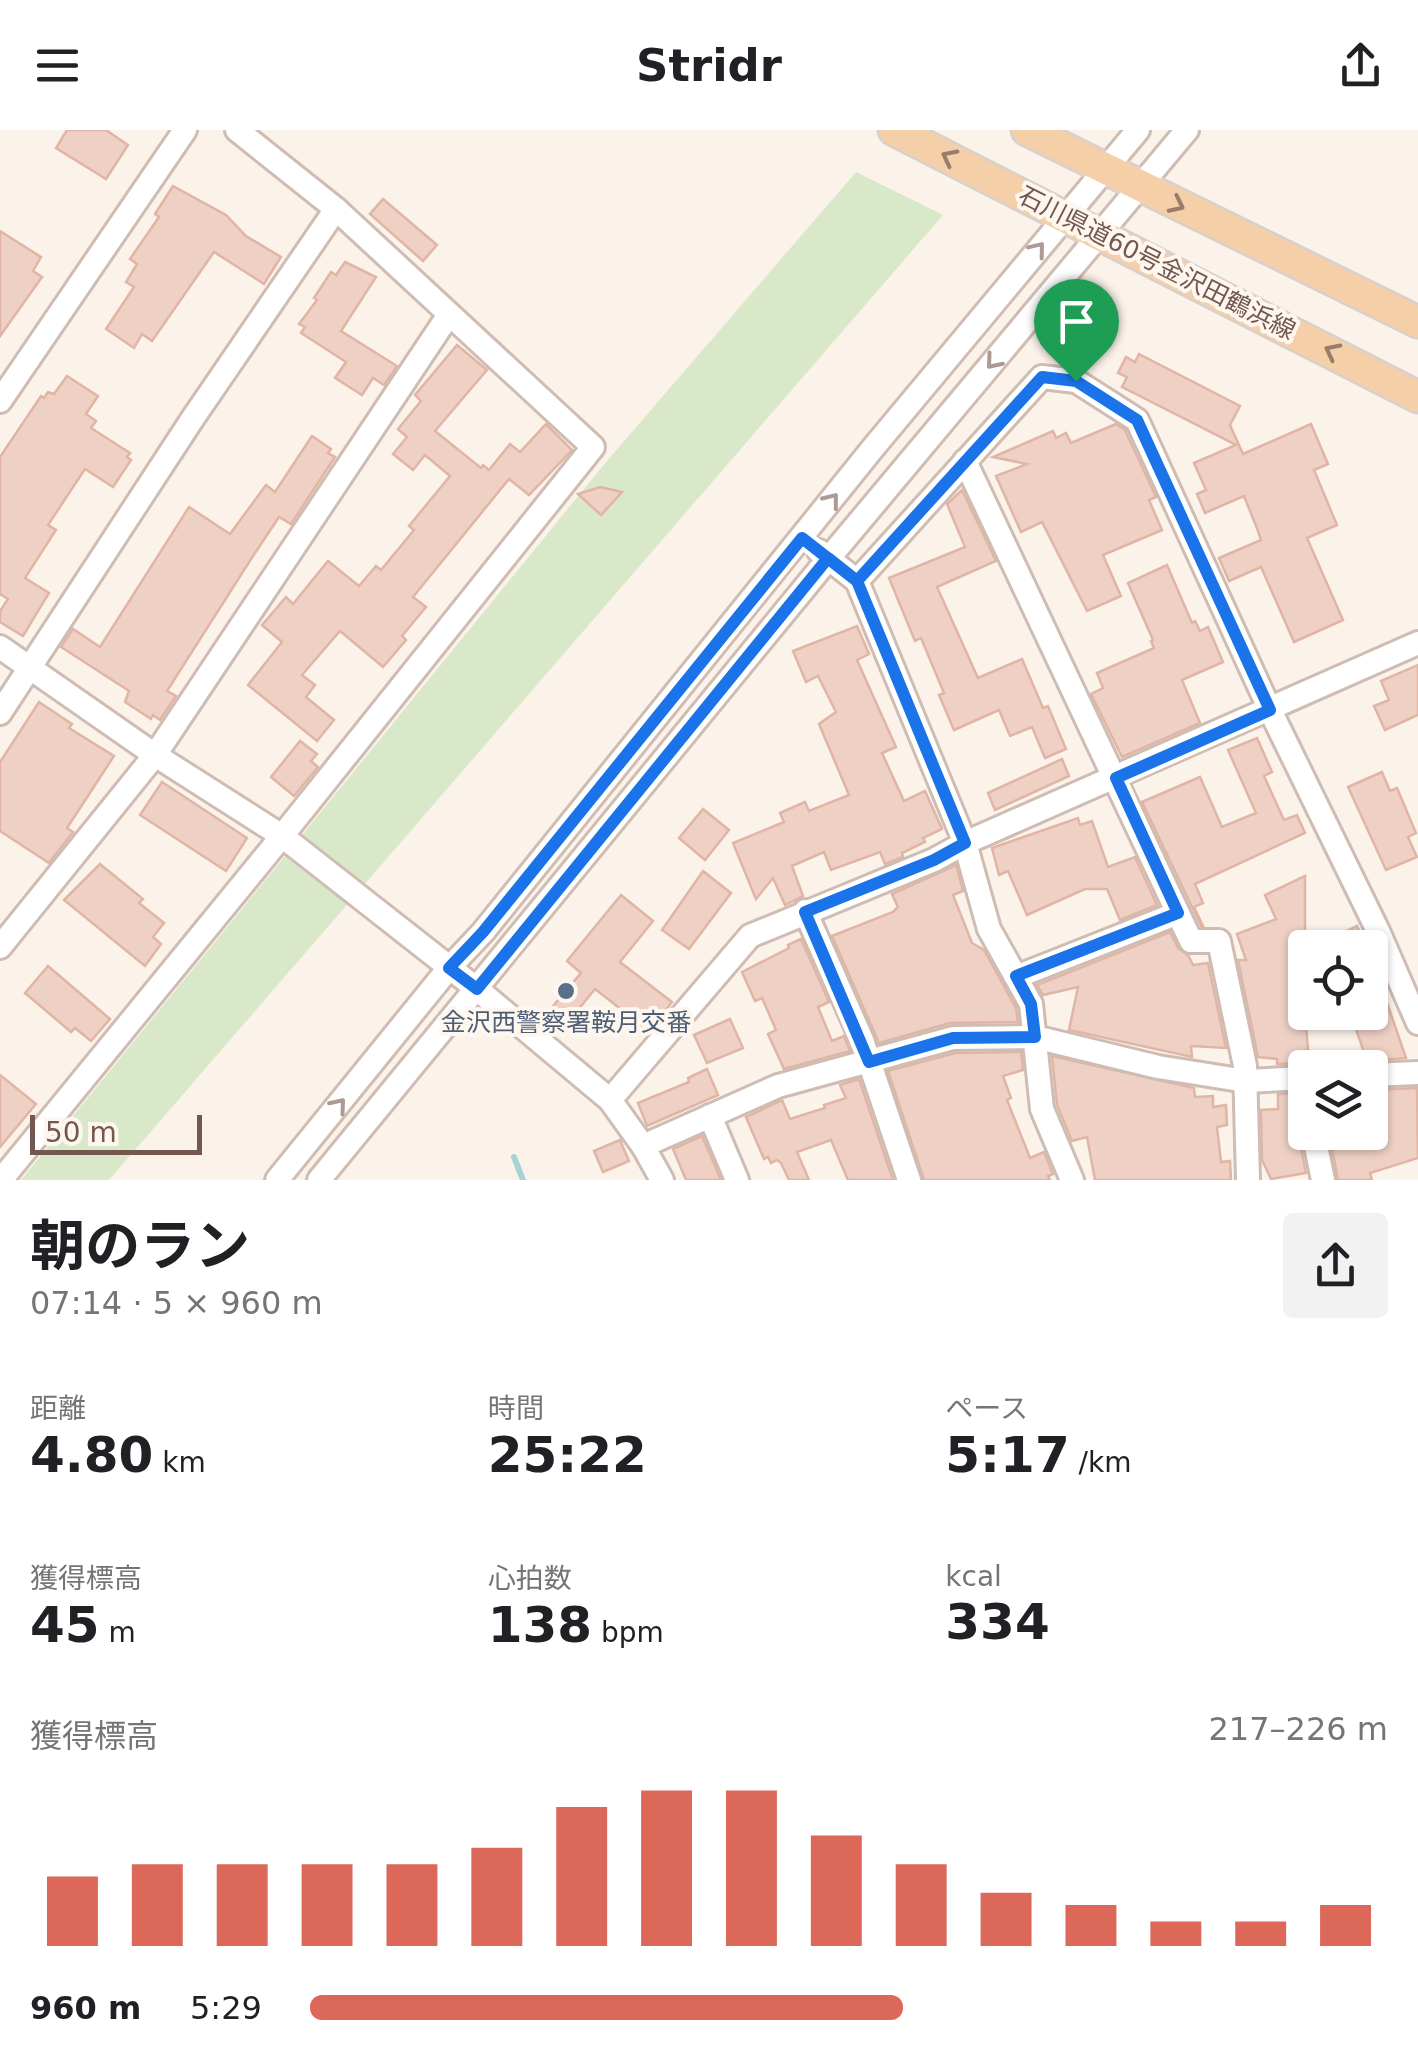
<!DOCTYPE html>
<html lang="ja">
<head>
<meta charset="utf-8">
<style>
	body { margin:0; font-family:"DejaVu Sans","Noto Sans JP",sans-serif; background:#f2f2f2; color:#202124; height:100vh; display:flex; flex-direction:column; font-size:38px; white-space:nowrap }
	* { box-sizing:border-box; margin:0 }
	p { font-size:32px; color:#757577 }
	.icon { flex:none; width:55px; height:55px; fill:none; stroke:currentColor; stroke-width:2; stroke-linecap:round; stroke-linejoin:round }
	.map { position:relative; height:1050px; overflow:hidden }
	.side { display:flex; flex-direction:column; background:#fff; flex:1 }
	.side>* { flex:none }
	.tools { position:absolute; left:1288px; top:800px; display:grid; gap:20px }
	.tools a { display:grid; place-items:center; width:100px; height:100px; border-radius:10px; background:#fff; box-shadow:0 2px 8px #0004; font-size:50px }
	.scale { position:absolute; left:30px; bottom:25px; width:172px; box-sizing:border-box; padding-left:10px; border:5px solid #74584f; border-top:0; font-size:28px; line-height:35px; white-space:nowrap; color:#74584f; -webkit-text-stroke:8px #fef7f0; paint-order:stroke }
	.pin { position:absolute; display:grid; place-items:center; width:85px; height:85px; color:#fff; margin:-102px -42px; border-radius:50% 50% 50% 0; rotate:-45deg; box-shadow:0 0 10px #0007 }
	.pin .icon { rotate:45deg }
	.round { display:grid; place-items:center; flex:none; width:105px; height:105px; border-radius:10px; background:#f2f2f2 }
	.summary { display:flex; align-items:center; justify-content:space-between; height:170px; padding:0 30px }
	h1 { font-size:55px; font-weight:700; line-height:75px }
	.figures { display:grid; grid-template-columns:repeat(3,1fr); gap:15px; height:170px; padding:10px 30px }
	.figures div { display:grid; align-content:center }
	.figures b { font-size:50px; font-weight:700 }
	.figures small { font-size:28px; font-weight:400 }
	.figures p { font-size:28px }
	.chart { height:280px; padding:20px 30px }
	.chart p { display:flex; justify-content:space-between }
	.chart svg { width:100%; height:180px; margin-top:10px; stroke:#db6859; stroke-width:6 }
	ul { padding:0 30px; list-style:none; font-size:32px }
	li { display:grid; grid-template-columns:160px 120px 1fr; align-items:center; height:75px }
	li i { height:25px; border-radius:12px; background:#db6859 }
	header { display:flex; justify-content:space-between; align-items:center; height:130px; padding:0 30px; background:#fff; font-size:45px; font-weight:700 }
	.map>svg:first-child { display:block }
	.green { fill:#d9e8c9 }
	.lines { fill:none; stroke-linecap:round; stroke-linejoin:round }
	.stream { stroke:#a6d3d5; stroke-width:6 }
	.building { fill:#efd0c4; stroke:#e0b5a5; stroke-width:2.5 }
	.minor-casing { stroke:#cfbcb3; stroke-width:28 }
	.major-casing { stroke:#d8d0ce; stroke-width:35 }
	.minor { stroke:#fff; stroke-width:22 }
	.major { stroke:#f4cfa8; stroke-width:30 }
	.oneway { stroke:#9a7c6a }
	.oneway2 { stroke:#ac9b95 }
	.route-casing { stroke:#fff; stroke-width:20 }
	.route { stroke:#1a73e8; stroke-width:12 }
	.service-dot { fill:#5c6f8a; stroke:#fef7f0; stroke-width:4 }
	.labels { text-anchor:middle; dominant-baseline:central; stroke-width:8; stroke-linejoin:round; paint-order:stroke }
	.street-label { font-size:25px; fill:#74584f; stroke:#fef7f0 }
	.service-label { font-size:25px; fill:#4e5e75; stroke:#fef7f0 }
</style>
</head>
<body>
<header><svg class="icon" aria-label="menu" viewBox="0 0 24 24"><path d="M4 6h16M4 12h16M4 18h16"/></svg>Stridr<svg class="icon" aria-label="share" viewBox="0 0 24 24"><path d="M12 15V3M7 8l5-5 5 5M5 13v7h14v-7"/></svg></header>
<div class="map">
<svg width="1418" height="1050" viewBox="0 0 1418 1050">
	<rect width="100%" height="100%" fill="#fbf3ea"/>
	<!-- green -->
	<path class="green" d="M 856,42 L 943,85 L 109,1050 L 21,1050 L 601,338 Z"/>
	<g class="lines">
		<!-- stream -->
		<path class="stream" d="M 514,1027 L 523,1050"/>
	</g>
	<!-- building -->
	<g class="building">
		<path d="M 67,0 L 106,0 L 128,15 L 106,49 L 56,18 Z"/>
		<path d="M 173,56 L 226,85 L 246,106 L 281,127 L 264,154 L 214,122 L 152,211 L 142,204 L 134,218 L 106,199 L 134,157 L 126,152 L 137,134 L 130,129 L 159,87 L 155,84 Z"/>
		<path d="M 383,69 L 437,115 L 423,131 L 370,84 Z"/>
		<path d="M 0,101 L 41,127 L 33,141 L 42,147 L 0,206 Z"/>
		<path d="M 345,132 L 376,147 L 341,201 L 397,236 L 384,255 L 373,248 L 362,265 L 335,248 L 346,232 L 301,203 L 305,197 L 299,194 L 317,170 L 314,168 L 331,142 L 336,145 Z"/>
		<path d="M 457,215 L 487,240 L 435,301 L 481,338 L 483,335 L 489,340 L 510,314 L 520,322 L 546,294 L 572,320 L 529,365 L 509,349 L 413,467 L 426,477 L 402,506 L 406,510 L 383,537 L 340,501 L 302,545 L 315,555 L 306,567 L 334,590 L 317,611 L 248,555 L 282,512 L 262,495 L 286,467 L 293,474 L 328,431 L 359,456 L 376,436 L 381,440 L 414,400 L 409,396 L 450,346 L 425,325 L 413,340 L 393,324 L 407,307 L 398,299 L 421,271 L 415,265 Z"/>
		<path d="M 1139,224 L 1240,276 L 1230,295 L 1243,324 L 1311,294 L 1328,334 L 1314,340 L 1337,395 L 1307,408 L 1343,490 L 1294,512 L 1261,437 L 1229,451 L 1219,428 L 1261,410 L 1258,401 L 1244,366 L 1205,383 L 1197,364 L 1206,360 L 1194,333 L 1236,315 L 1122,257 L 1127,247 L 1118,243 L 1126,227 L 1135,232 Z"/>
		<path d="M 67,246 L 98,266 L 86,284 L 96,291 L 91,298 L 130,323 L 127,327 L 131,330 L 113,357 L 85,339 L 48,395 L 56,400 L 25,448 L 49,463 L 23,506 L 0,492 L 0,481 L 8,469 L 0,464 L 0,327 L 41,266 L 44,268 L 48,262 L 54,264 Z"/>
		<path d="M 1116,294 L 1125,300 L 1156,367 L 1149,370 L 1162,400 L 1103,425 L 1121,466 L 1087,481 L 1042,392 L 1021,402 L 996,346 L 1027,334 L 993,327 L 1053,301 L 1056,308 L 1066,303 L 1071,313 Z"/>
		<path d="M 312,306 L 331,319 L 328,323 L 335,327 L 291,394 L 279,387 L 253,426 L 167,561 L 176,566 L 160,590 L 153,585 L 151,589 L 125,572 L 129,561 L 61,517 L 73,499 L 100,517 L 189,377 L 230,404 L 266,355 L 275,362 Z"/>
		<path d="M 600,357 L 622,362 L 601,385 L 578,364 Z"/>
		<path d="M 962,360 L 996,431 L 937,457 L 978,548 L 1022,529 L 1043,578 L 1048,576 L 1066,619 L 1045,628 L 1032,597 L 1010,606 L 999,580 L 954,600 L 939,565 L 944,563 L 921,508 L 915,511 L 889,448 L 965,417 L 947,374 Z"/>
		<path d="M 1167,435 L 1192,493 L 1195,491 L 1200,501 L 1208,497 L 1223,532 L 1182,550 L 1200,593 L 1122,627 L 1091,564 L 1103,558 L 1097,543 L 1154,518 L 1151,511 L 1153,510 L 1128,453 Z"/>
		<path d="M 857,496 L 869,524 L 857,530 L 896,617 L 882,623 L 904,671 L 925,661 L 942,699 L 923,708 L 925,712 L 902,723 L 903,727 L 885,734 L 880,722 L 831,740 L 824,722 L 792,736 L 803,766 L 785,775 L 773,748 L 756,769 L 733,713 L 784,692 L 780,683 L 805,672 L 809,681 L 849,665 L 819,594 L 836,582 L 818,546 L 806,552 L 793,521 Z"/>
		<path d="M 1418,535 L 1418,585 L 1385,600 L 1374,576 L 1389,570 L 1381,551 Z"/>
		<path d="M 39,572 L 72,594 L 69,598 L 114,626 L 67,698 L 73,702 L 49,733 L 0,701 L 0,632 Z"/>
		<path d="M 1257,608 L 1272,642 L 1264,646 L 1284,690 L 1297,685 L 1305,703 L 1195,754 L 1203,773 L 1194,777 L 1203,796 L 1201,796 L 1142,672 L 1200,647 L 1222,697 L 1256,683 L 1228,620 Z"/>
		<path d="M 300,611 L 317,624 L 311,631 L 318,637 L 294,666 L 271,647 Z"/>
		<path d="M 1062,629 L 1069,646 L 995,680 L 988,663 Z"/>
		<path d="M 1382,642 L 1390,661 L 1397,658 L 1416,703 L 1408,707 L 1417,727 L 1386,740 L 1348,657 Z"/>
		<path d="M 162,652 L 247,708 L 226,741 L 140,685 Z"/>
		<path d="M 703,679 L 729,700 L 705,730 L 679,708 Z"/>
		<path d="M 1078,688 L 1080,695 L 1092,691 L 1108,737 L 1135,727 L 1157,775 L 1120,790 L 1107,759 L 1085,759 L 1027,785 L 1008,741 L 999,745 L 992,718 Z"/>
		<path d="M 100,734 L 143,769 L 139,773 L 164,793 L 153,807 L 161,814 L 145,836 L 64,770 Z"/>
		<path d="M 956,735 L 963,761 L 953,765 L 972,813 L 984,820 L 1016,878 L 1018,892 L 950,893 L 879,913 L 832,806 L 893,782 L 898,777 L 892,764 Z"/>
		<path d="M 703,741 L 731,763 L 689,819 L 662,800 Z"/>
		<path d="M 1305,746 L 1305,882 L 1308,920 L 1303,921 L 1303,933 L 1277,934 L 1277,929 L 1258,927 L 1238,830 L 1246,830 L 1237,804 L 1276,789 L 1265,765 Z"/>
		<path d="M 621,765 L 653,791 L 620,832 L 672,872 L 649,901 L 595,859 L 559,903 L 542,889 L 581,843 L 567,831 Z"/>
		<path d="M 1357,796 L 1367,818 L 1312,818 Z"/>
		<path d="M 1170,802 L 1178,818 L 1188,825 L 1193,835 L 1208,833 L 1226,918 L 1191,916 L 1192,927 L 1069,900 L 1078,857 L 1043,865 L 1037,855 Z"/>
		<path d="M 801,809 L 829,872 L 818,877 L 832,911 L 844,906 L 850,921 L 784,939 L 768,904 L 776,900 L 762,868 L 755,871 L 742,842 L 789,818 L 788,815 Z"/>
		<path d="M 1370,832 L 1373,832 L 1406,928 L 1367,931 L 1350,882 L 1370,882 Z"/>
		<path d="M 48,836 L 110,889 L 91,911 L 75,898 L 71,902 L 25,863 Z"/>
		<path d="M 730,889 L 743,918 L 707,933 L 694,905 Z"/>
		<path d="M 1021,922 L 1023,940 L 1003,946 L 1011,968 L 1007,970 L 1030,1028 L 1044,1022 L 1053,1044 L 1048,1046 L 1050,1050 L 924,1050 L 888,941 L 955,923 Z"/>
		<path d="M 1052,926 L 1194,958 L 1195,967 L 1213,966 L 1213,977 L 1226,975 L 1227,995 L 1217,997 L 1221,1032 L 1230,1031 L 1231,1050 L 1095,1050 L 1087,1007 L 1072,1011 L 1057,975 Z"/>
		<path d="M 707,939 L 718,965 L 647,996 L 638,973 L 689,952 L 688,948 Z"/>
		<path d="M 0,945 L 36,974 L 0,1017 Z"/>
		<path d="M 859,949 L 893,1050 L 848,1050 L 831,1010 L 797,1022 L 809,1050 L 789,1050 L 781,1033 L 777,1030 L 771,1033 L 768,1027 L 764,1029 L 746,987 L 782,970 L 790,989 L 825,978 L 824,975 L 846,968 L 840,955 Z"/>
		<path d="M 1417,958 L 1418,1028 L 1370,1043 L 1372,1050 L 1338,1050 L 1329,1004 L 1370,1002 L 1370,960 Z"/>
		<path d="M 1304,963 L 1305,990 L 1298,1004 L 1306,1043 L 1271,1049 L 1262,1030 L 1261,980 L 1278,979 L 1278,964 Z"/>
		<path d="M 702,1006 L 721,1050 L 686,1050 L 673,1019 Z"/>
		<path d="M 620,1010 L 629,1031 L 603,1042 L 594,1021 Z"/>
	</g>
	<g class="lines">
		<defs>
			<g id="minor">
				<path d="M 0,271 L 185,0"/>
				<path d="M 965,331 L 1191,811 L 1219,811 L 1245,936 L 1248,1050"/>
				<path d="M 857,451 L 1042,247 L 1076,251 L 1137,290 L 1270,580 L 1378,801 L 1418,893"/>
				<path d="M 0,517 L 155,625 L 282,706 L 477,859 L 610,970 L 643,1016 L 662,1050"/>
				<path d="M 0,583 L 193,288 L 336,79"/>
				<path d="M 805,781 L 862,910 L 909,1050"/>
				<path d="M 0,817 L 155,625 L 448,186"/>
				<path d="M 1016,847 L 1178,783"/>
				<path d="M 1370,945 L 1418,943"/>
				<path d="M 610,970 L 750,806 L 934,730 L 965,713 L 857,451 L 819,421"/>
				<path d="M 710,986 L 737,1050"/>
				<path d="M 1313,1002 L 1323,1050"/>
				<path d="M 643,1016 L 778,956 L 953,908 L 1035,907 L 1158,937 L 1246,951 L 1305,948"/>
				<path d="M 1,1050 L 282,706 L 593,317 L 336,79 L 237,0"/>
				<path d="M 277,1050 L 449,838 L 483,802 L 873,318 L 1138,0"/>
				<path d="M 319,1050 L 829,428 L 1187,0"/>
				<path d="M 1072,1050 L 1042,979 L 1031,874 L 989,799 L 965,713 L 1418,513"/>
			</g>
			<g id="major">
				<path d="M 894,0 L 1418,267"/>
				<path d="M 1027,0 L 1418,192"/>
			</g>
		</defs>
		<!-- minor casing -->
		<use href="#minor" class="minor-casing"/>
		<!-- major casing -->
		<use href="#major" class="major-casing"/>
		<!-- minor -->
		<use href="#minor" class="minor"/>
		<!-- major -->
		<use href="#major" class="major"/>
	</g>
	<!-- one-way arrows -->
	<defs><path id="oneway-chevron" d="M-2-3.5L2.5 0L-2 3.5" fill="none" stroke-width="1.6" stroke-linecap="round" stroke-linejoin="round" transform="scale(2.5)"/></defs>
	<g class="oneway">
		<use href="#oneway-chevron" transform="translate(949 27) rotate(-153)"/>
		<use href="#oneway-chevron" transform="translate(1177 75) rotate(26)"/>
		<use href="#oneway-chevron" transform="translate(1332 221) rotate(-153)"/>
	</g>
	<g class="oneway2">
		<use href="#oneway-chevron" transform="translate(1038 119) rotate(-51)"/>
		<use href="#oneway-chevron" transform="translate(993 232) rotate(130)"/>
		<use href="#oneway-chevron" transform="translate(832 370) rotate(-52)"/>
		<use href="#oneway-chevron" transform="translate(339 975) rotate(-50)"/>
	</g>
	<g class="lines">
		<defs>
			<path id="route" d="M 1076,251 L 1042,247 L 857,451 L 802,408 L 483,802 L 449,838 L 477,859 L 828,428 L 857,451 L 965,713 L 934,730 L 805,782 L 869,932 L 953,908 L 1035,907 L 1031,874 L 1016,846 L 1178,783 L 1116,648 L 1270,580 L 1137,290 L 1076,251"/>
		</defs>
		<!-- route casing -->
		<use href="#route" class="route-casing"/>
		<!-- route -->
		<use href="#route" class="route"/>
	</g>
	<!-- markers -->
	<circle class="service-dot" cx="566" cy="861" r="10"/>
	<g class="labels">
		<!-- street labels -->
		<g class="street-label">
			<text transform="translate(1157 133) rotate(27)">石川県道60号金沢田鶴浜線</text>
		</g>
		<!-- service labels -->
		<g class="service-label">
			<text x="566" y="892">金沢西警察署鞍月交番</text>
		</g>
	</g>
</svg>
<div class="tools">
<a><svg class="icon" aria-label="locate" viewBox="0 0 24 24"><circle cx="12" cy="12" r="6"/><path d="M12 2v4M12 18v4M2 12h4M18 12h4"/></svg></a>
<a><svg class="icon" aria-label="layers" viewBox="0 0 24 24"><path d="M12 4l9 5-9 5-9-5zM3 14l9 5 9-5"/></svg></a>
</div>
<div class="scale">50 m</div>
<div class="pin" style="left:1076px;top:251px;background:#1e9e55"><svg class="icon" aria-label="arrive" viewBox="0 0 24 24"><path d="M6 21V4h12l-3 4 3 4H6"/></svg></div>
</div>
<section class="side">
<div class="summary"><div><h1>朝のラン</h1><p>07:14 · 5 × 960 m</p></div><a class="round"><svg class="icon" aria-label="share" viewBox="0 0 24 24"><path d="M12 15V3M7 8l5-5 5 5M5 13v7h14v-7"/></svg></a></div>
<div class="figures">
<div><p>距離</p><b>4.80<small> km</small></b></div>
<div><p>時間</p><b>25:22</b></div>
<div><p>ペース</p><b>5:17<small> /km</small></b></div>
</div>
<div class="figures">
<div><p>獲得標高</p><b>45<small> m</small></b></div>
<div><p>心拍数</p><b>138<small> bpm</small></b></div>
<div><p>kcal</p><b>334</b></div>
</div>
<div class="chart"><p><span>獲得標高</span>217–226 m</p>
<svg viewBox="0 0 160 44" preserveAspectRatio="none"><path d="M5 44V27M15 44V24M25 44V24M35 44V24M45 44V24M55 44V20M65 44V10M75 44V6M85 44V6M95 44V17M105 44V24M115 44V31M125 44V34M135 44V38M145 44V38M155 44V34"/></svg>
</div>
<ul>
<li><b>960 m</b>5:29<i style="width:55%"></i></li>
</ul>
</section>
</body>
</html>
